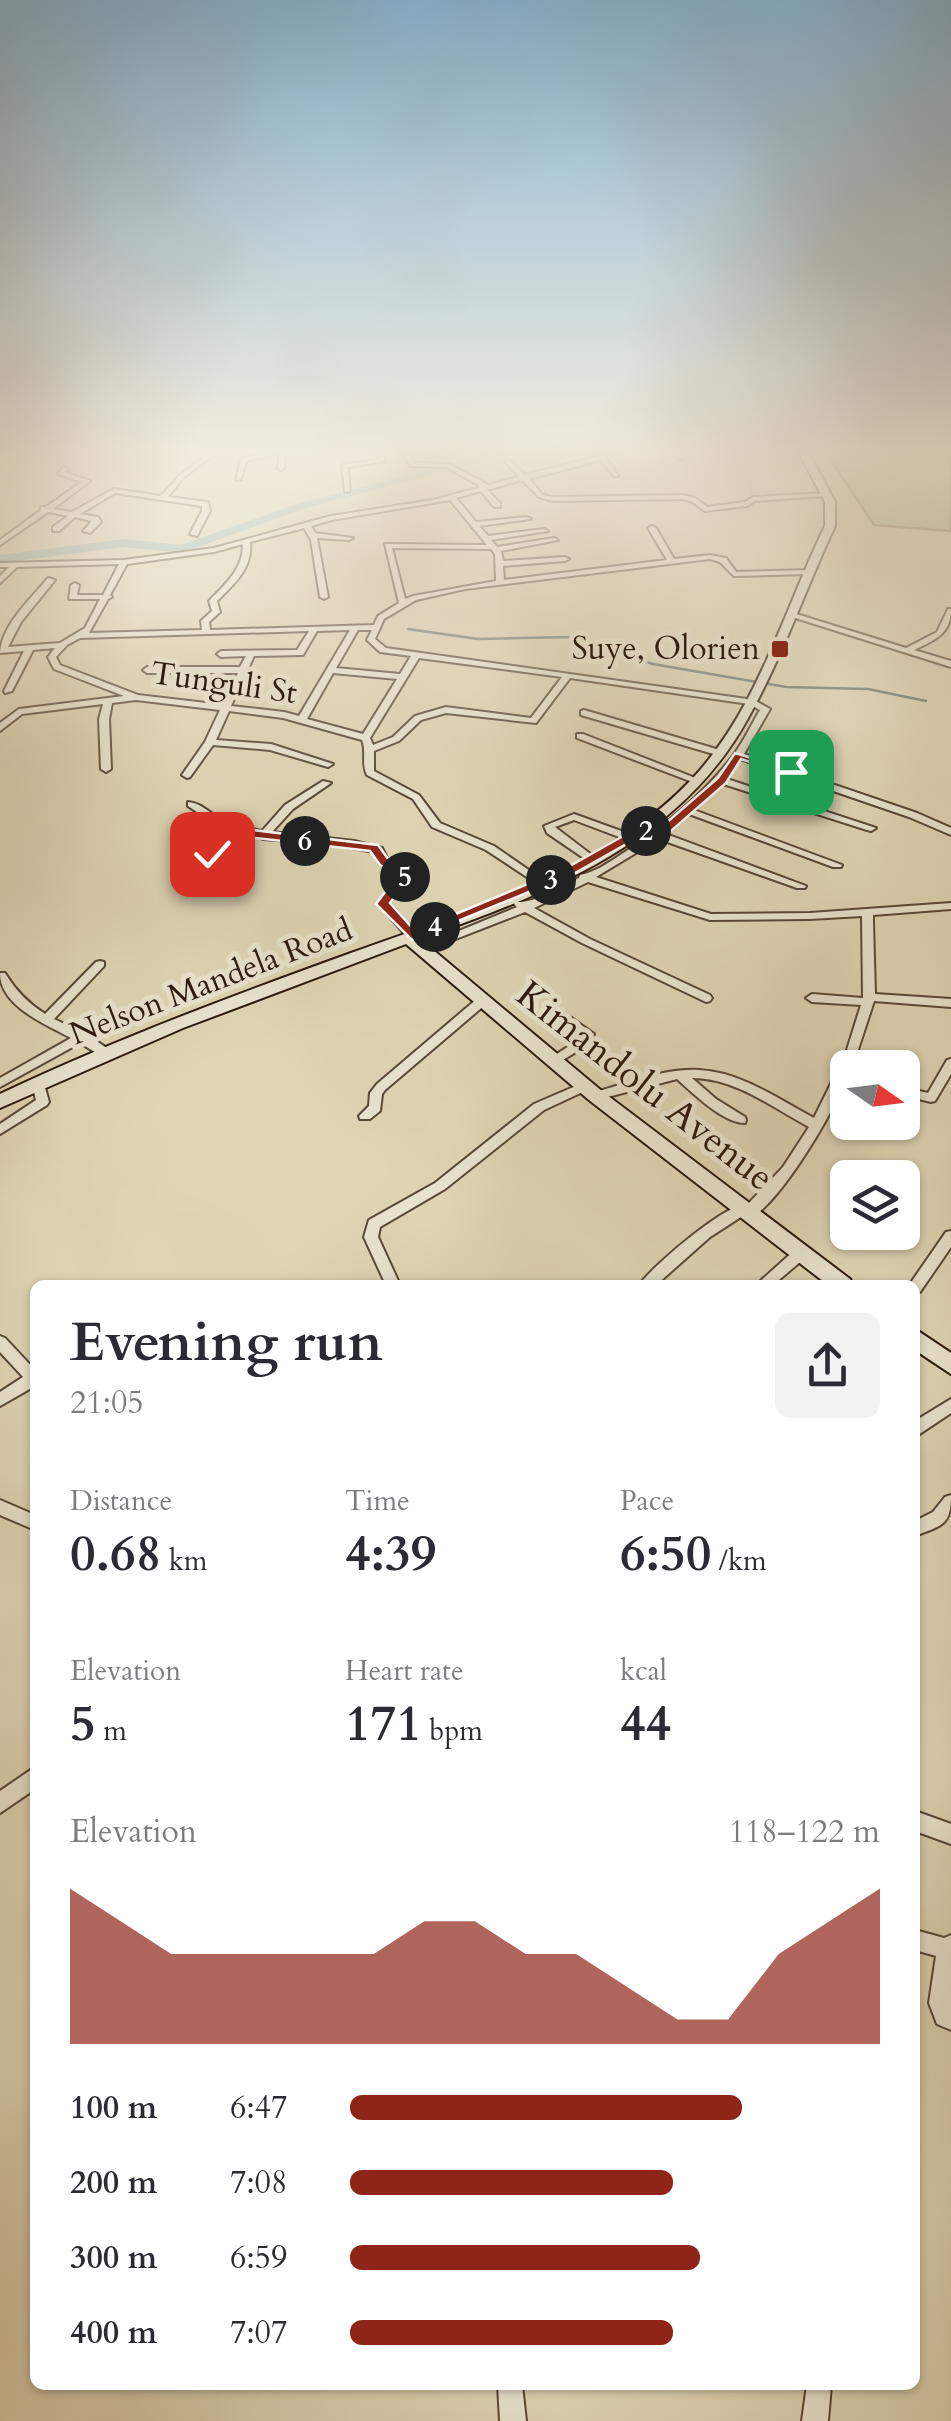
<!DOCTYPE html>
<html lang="en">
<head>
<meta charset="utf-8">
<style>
	body { margin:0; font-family:Cardo,serif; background:#f2f2f3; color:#2b2b33; height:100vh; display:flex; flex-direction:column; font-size:38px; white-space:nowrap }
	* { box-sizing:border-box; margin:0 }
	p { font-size:32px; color:#7c7c81 }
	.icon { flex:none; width:55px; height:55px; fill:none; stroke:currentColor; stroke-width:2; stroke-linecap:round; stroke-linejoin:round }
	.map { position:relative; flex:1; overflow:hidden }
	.details { position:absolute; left:30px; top:1280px; width:890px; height:1110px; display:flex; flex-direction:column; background:#fff; border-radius:15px; box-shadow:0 2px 8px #0004 }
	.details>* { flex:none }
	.needle { width:65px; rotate:104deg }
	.tools { position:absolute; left:830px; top:1050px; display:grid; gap:20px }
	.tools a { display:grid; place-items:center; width:90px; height:90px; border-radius:15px; background:#fff; box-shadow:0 2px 8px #0004; font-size:50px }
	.pin { position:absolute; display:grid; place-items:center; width:85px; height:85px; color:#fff; margin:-42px; border-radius:20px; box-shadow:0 5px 15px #0006 }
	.km { position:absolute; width:50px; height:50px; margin:-25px; border-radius:50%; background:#222; color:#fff; font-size:28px; line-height:50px; text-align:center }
	.round { display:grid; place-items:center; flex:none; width:105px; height:105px; border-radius:15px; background:#f2f2f3 }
	.head { display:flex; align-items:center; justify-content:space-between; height:170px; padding:0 40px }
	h1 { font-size:55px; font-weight:700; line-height:75px }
	.figures { display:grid; grid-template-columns:repeat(3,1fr); gap:15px; height:170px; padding:10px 40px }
	.figures div { display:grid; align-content:center }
	.figures b { font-size:50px; font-weight:700 }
	.figures small { font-size:28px; font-weight:400 }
	.figures p { font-size:28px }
	.chart { height:280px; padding:20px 40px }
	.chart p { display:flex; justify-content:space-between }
	.chart svg { width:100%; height:180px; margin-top:10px; fill:#8f2418; opacity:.7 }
	ul { padding:0 40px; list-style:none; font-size:32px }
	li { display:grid; grid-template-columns:160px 120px 1fr; align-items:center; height:75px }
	li i { height:25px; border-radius:12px; background:#8f2418 }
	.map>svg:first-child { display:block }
	.green { fill:#aebe91; stroke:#6c6b50; stroke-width:2.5 }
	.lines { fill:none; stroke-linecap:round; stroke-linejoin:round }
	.stream { stroke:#6b7772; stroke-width:2.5 }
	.river { fill:#95b7b5; fill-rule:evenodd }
	.street-casing { stroke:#584738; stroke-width:4 }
	.secondary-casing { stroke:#2b180e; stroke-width:4 }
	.street { fill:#eae4cf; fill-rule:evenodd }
	.secondary { fill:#eae4cf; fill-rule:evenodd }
	.route { fill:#8f2418; stroke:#fff; stroke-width:2.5 }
	.poi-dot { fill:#8f2418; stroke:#eae4cf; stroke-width:4 }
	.labels { text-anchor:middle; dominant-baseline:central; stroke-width:10; stroke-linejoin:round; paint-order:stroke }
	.far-poi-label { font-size:32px; fill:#2b180e; stroke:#eae4cf; text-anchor:end }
	.far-street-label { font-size:32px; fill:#2b180e; stroke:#eae4cf }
	.street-label { font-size:38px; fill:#2b180e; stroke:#eae4cf }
</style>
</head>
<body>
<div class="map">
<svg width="951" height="2421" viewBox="0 0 951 2421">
	<rect width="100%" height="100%" fill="#dfd5b5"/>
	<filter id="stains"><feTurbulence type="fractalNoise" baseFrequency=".002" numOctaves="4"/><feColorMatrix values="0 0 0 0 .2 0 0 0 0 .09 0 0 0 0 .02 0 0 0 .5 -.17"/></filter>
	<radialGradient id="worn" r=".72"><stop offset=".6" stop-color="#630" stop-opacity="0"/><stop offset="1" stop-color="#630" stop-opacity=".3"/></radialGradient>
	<!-- green -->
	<path class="green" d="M 826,453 L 951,453 L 951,531 L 874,525 Z"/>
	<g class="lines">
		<!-- stream -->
		<path class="stream" d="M 408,629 L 478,639 L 572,637 L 653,664 L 786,687 L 868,689 L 926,701"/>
		<!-- river -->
		<path class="river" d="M 493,453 L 556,453 L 493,459 L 305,508 L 182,553 L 124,547 L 0,563 L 0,555 L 124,539 L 181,545 L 297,504 Z"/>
		<defs>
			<g id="street">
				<path d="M 209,453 L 216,453 L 183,478 L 168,497 L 208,502 L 210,511 L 197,536 L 190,534 L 202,511 L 202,506 L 115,493 L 80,514 L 98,517 L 101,522 L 90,533 L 83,531 L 92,521 L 75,517 L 59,531 L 53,531 L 53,527 L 68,516 L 48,512 L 0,545 L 0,540 L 41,510 L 41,507 L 46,507 L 82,482 L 58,474 L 63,467 L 68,468 L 65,472 L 90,481 L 53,509 L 72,512 L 114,489 L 161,496 L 179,476 Z"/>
				<path d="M 267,453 L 278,453 L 246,461 L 241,479 L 236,480 L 241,459 Z"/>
				<path d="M 280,453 L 286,453 L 284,468 L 281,470 L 278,468 Z"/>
				<path d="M 379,453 L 385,453 L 384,461 L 348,467 L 350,491 L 345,492 L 342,465 L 379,459 Z"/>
				<path d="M 403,453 L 409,453 L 414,463 L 449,464 L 488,485 L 519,477 L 505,461 L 508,459 L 525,475 L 611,453 L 621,453 L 606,458 L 618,476 L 614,476 L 601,460 L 529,479 L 543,495 L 552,497 L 683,495 L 695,498 L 707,507 L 745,502 L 753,497 L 828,493 L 826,496 L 755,501 L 747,506 L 705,511 L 691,501 L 683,499 L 552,501 L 539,497 L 522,480 L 487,490 L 500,503 L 500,507 L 494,507 L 481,491 L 456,498 L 476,522 L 527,517 L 531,519 L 479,526 L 488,536 L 544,529 L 548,531 L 491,540 L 497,547 L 554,538 L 558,540 L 501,551 L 503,561 L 565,557 L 569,559 L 565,561 L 503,566 L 504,580 L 667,560 L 648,528 L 652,526 L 656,528 L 674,559 L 710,555 L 726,558 L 736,572 L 809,570 L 813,572 L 809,574 L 734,576 L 720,562 L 710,559 L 465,589 L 416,600 L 384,619 L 375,639 L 386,648 L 754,700 L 770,709 L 744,754 L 917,813 L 951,828 L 951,835 L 909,817 L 740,759 L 724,778 L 876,828 L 871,831 L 867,830 L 720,783 L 694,810 L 842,865 L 841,867 L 833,867 L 689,814 L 666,834 L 806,886 L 805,888 L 797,888 L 659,839 L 596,877 L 711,914 L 810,913 L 951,903 L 951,909 L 873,915 L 873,922 L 875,994 L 951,999 L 951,1007 L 874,1001 L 852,1068 L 848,1068 C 848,1092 775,1212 751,1216 C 748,1217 746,1215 744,1215 L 710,1237 L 656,1285 L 639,1285 C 654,1265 726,1203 748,1204 L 783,1167 L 809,1127 C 772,1107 735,1078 692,1078 L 716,1099 L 745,1117 L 746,1120 L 745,1123 C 723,1123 694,1094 677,1079 L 596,1100 L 590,1096 L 592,1093 C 626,1084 663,1068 699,1070 C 741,1072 778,1099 814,1118 L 846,1053 L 861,1005 L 812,1002 L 806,998 L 812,994 L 863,998 L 862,916 L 810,919 L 710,920 L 588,882 L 534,908 L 590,939 L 710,995 L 712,998 L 710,1001 L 706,1002 L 582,943 L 525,912 L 425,951 L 421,952 L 415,949 L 517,907 L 514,904 L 515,902 C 536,903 560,888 579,878 L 580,875 C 597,872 614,859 628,850 C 667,824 703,795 732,757 C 743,743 751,725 760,710 L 749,704 L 570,678 L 536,723 L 446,713 L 421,720 L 399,741 L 374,751 L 374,771 L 419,795 L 440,823 L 494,846 L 546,882 L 546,886 L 542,887 L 486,850 L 432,827 L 413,799 L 367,775 C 361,764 367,752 362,740 L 283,718 L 229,711 L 216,740 L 271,744 L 333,764 L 328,767 L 270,750 L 213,745 L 190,777 L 187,778 L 182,775 L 205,742 L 220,710 L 136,700 L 112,703 L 109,719 L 111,769 L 106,772 L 101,769 L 99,719 L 103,704 L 22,714 L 0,731 L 0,723 L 19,709 L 124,696 L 54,669 L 48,657 L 55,648 L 33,650 L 12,691 L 5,693 L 4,691 L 24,651 L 0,653 C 2,624 31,599 48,578 L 55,580 L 21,622 L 8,647 L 60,643 L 85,628 L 100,599 L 69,599 L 71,585 L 75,583 L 79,585 L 77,595 L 103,595 L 119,564 L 17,567 L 0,583 L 0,576 L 9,567 L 0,567 L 0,563 L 124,560 L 214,548 L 331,516 L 433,500 L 478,488 L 479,485 L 446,467 L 410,466 ZM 450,500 L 487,545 L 385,544 L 399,603 L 378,616 L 374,625 L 210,630 L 209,622 L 220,612 L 217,601 C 234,584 253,568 250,542 L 304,528 L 311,540 L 320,597 L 324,599 L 328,597 L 317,538 L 349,540 L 353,538 L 315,533 L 311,526 L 332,520 ZM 243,544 C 243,570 225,584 209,601 L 212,611 L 201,621 L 202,630 L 89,633 L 108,599 L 112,597 L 110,595 L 127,564 L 214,552 ZM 392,548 L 491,549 L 495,554 L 496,581 L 413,596 L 405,599 ZM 350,630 L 299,716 L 284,712 L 231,706 L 254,656 L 303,655 L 317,631 ZM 358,630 L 372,630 L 367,640 L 380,652 L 411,656 L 400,674 L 336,668 ZM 309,631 L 297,650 L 221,651 L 217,654 L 221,657 L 246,656 L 240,667 L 147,667 L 143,670 L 147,673 L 238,673 L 223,705 L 138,695 L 60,665 L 56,657 L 67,645 L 80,638 ZM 419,658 L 562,677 L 531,718 L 446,707 L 415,716 L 393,737 L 373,745 L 370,738 ZM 333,673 L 397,679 L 363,734 L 307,719 Z"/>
				<path d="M 673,453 L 679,453 L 684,458 L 679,459 Z"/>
				<path d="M 948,609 L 951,609 C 951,634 935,640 914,650 L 951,661 L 951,667 L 786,615 L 793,613 L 906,648 L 937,632 Z"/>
				<path d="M 584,710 L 723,751 L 725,753 L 717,755 L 581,715 L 581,711 Z"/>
				<path d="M 577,734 L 583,734 L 703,781 L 695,783 L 577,738 Z"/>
				<path d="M 323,781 L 331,783 L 293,809 L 272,832 L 354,841 L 382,848 L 388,860 L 411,874 L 389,903 L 416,934 L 416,938 L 408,938 L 378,903 L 400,875 L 380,864 L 374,852 L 330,844 L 263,839 L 257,836 L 237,851 L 188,865 L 183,862 L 229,847 L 247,834 L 209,821 L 184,837 L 176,837 L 176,833 L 203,816 L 188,806 L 188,802 C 201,803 208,812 219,818 C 233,824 247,828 262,831 L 285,805 Z"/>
				<path d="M 574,814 L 635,836 L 636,838 L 631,841 L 627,840 L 574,820 L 555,827 L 597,859 L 592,862 L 588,861 L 547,833 L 544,826 Z"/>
				<path d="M 100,961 L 104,962 L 104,966 L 54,1019 L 86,1034 L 111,1051 L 113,1054 L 111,1057 L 103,1057 L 80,1043 L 0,1087 L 0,1078 L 71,1038 C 45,1024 0,1006 0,973 L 5,973 C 16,991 28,1003 45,1014 L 96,962 Z"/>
				<path d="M 482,997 L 488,1001 L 486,1004 L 385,1090 L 382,1094 L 380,1111 L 370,1119 L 360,1119 L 359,1116 L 369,1106 L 370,1093 L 377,1084 L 478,998 Z"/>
				<path d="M 563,1012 L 594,1034 L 589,1044 L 553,1066 L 549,1065 L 547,1062 L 549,1059 L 580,1039 L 581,1035 L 559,1019 L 557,1016 Z"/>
				<path d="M 951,1059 L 951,1074 L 935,1101 L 931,1102 L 902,1095 L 902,1087 L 928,1093 L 947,1060 Z"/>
				<path d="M 38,1080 L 44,1084 L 49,1102 L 47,1105 L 0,1134 L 0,1124 L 36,1100 L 32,1084 Z"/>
				<path d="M 585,1082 L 589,1083 L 591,1086 L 589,1089 L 544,1110 L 445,1189 L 380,1227 L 378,1237 L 400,1285 L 386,1285 L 364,1237 L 369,1220 L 435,1183 L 534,1104 Z"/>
				<path d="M 951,1231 L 951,1247 L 920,1292 L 915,1294 L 915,1285 L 910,1284 L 946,1232 Z"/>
				<path d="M 801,1248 L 806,1249 L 808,1253 L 806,1257 L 773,1285 L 756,1285 L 796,1249 Z"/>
				<path d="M 0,1336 L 5,1338 L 35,1370 L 35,1386 L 0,1406 L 0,1392 L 23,1377 L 0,1352 Z"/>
				<path d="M 951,1399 L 951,1413 L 915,1437 L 915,1421 Z"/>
				<path d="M 951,1495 C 951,1526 942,1525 915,1536 L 915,1521 L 933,1512 L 945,1497 Z"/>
				<path d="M 0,1500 L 35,1515 L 35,1530 L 0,1515 Z"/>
				<path d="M 35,1767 L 35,1789 L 0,1813 L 0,1791 Z"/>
				<path d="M 915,1811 L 951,1824 L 951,1844 L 915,1831 Z"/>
				<path d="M 915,1930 L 944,1938 L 951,1935 L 951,2030 L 937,2024 L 929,2003 L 936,1956 L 915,1950 Z"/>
				<path d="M 498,2385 L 522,2385 L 526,2421 L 500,2421 Z"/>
				<path d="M 807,2385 L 831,2385 L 828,2421 L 802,2421 Z"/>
			</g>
			<g id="secondary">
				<path d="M 799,453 L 809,453 L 835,502 L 835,526 C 805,590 782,658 747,720 C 678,844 546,894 420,939 L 603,1092 L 850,1279 L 854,1285 L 828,1285 L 589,1100 L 406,944 L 183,1028 L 0,1108 L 0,1094 C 114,1040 232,996 351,953 C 469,910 602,874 691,780 C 757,711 784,610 825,526 L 825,502 Z"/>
				<path d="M 915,1329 L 951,1353 L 951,1374 L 915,1350 Z"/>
			</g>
		</defs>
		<!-- street casing -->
		<use href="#street" class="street-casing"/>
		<!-- secondary casing -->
		<use href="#secondary" class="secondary-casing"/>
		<!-- street -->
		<use href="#street" class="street"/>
		<!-- secondary -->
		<use href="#secondary" class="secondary"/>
	</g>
	<!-- sky -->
	<linearGradient id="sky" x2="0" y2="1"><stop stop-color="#87b5d4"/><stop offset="0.57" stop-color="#f1ecde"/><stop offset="1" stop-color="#f1ecde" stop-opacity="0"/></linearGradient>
	<rect width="951" height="792" fill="url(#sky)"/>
	<!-- route -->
	<path class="route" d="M 735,753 L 797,772 L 791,775 L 741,759 L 726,783 L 663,838 L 644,834 L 575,873 L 412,940 L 376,904 L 398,875 L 380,865 L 370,851 L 256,838 L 237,852 L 212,858 L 206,854 L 229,847 L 253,830 L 378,845 L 389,860 L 412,874 L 390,903 L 415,931 L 566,868 L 639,827 L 657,831 L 718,778 Z"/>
	<!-- markers -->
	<rect class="poi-dot" x="770" y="639" width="20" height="20" rx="5"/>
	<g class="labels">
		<!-- far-poi labels -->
		<g class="far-poi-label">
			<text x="760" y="649">Suye, Olorien</text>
		</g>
		<!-- far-street labels -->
		<g class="far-street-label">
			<text transform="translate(224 683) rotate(8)">Tunguli St</text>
			<text transform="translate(211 982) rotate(-21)">Nelson Mandela Road</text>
		</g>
		<!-- street labels -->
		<g class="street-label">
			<text transform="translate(645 1086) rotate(38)">Kimandolu Avenue</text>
		</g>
	</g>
	<rect width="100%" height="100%" filter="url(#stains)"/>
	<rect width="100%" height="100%" fill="url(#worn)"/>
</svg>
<div class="tools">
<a><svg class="needle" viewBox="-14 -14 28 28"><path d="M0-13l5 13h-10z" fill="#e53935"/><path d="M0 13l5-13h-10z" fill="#7c7c81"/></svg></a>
<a><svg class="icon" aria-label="layers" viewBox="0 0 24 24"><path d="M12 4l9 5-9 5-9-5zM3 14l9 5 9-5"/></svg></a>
</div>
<div class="pin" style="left:791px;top:772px;background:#1e9e55"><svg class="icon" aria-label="arrive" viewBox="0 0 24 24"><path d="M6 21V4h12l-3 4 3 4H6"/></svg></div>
<div class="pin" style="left:212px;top:854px;background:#d93025"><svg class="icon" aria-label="check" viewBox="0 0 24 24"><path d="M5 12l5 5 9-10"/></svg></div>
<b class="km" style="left:646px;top:831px">2</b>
<b class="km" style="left:551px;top:880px">3</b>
<b class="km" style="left:435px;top:927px">4</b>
<b class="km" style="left:405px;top:877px">5</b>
<b class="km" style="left:305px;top:841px">6</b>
<section class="details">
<div class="head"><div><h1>Evening run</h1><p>21:05</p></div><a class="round"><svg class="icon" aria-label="share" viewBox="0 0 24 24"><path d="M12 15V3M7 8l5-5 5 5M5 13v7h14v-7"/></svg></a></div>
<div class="figures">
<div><p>Distance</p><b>0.68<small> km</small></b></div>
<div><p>Time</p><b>4:39</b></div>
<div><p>Pace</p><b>6:50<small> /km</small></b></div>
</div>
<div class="figures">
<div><p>Elevation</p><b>5<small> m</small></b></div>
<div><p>Heart rate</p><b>171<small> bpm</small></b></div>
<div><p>kcal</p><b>44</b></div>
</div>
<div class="chart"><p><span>Elevation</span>118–122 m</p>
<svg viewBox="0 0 160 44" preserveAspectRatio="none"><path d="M0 44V6L10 14L20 22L30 22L40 22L50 22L60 22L70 14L80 14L90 22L100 22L110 30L120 38L130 38L140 22L150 14L160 6V44z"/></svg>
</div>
<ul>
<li><b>100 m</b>6:47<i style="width:74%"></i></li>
<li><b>200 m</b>7:08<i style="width:61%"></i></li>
<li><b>300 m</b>6:59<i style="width:66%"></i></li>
<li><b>400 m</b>7:07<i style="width:61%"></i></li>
</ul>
</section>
</div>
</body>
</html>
